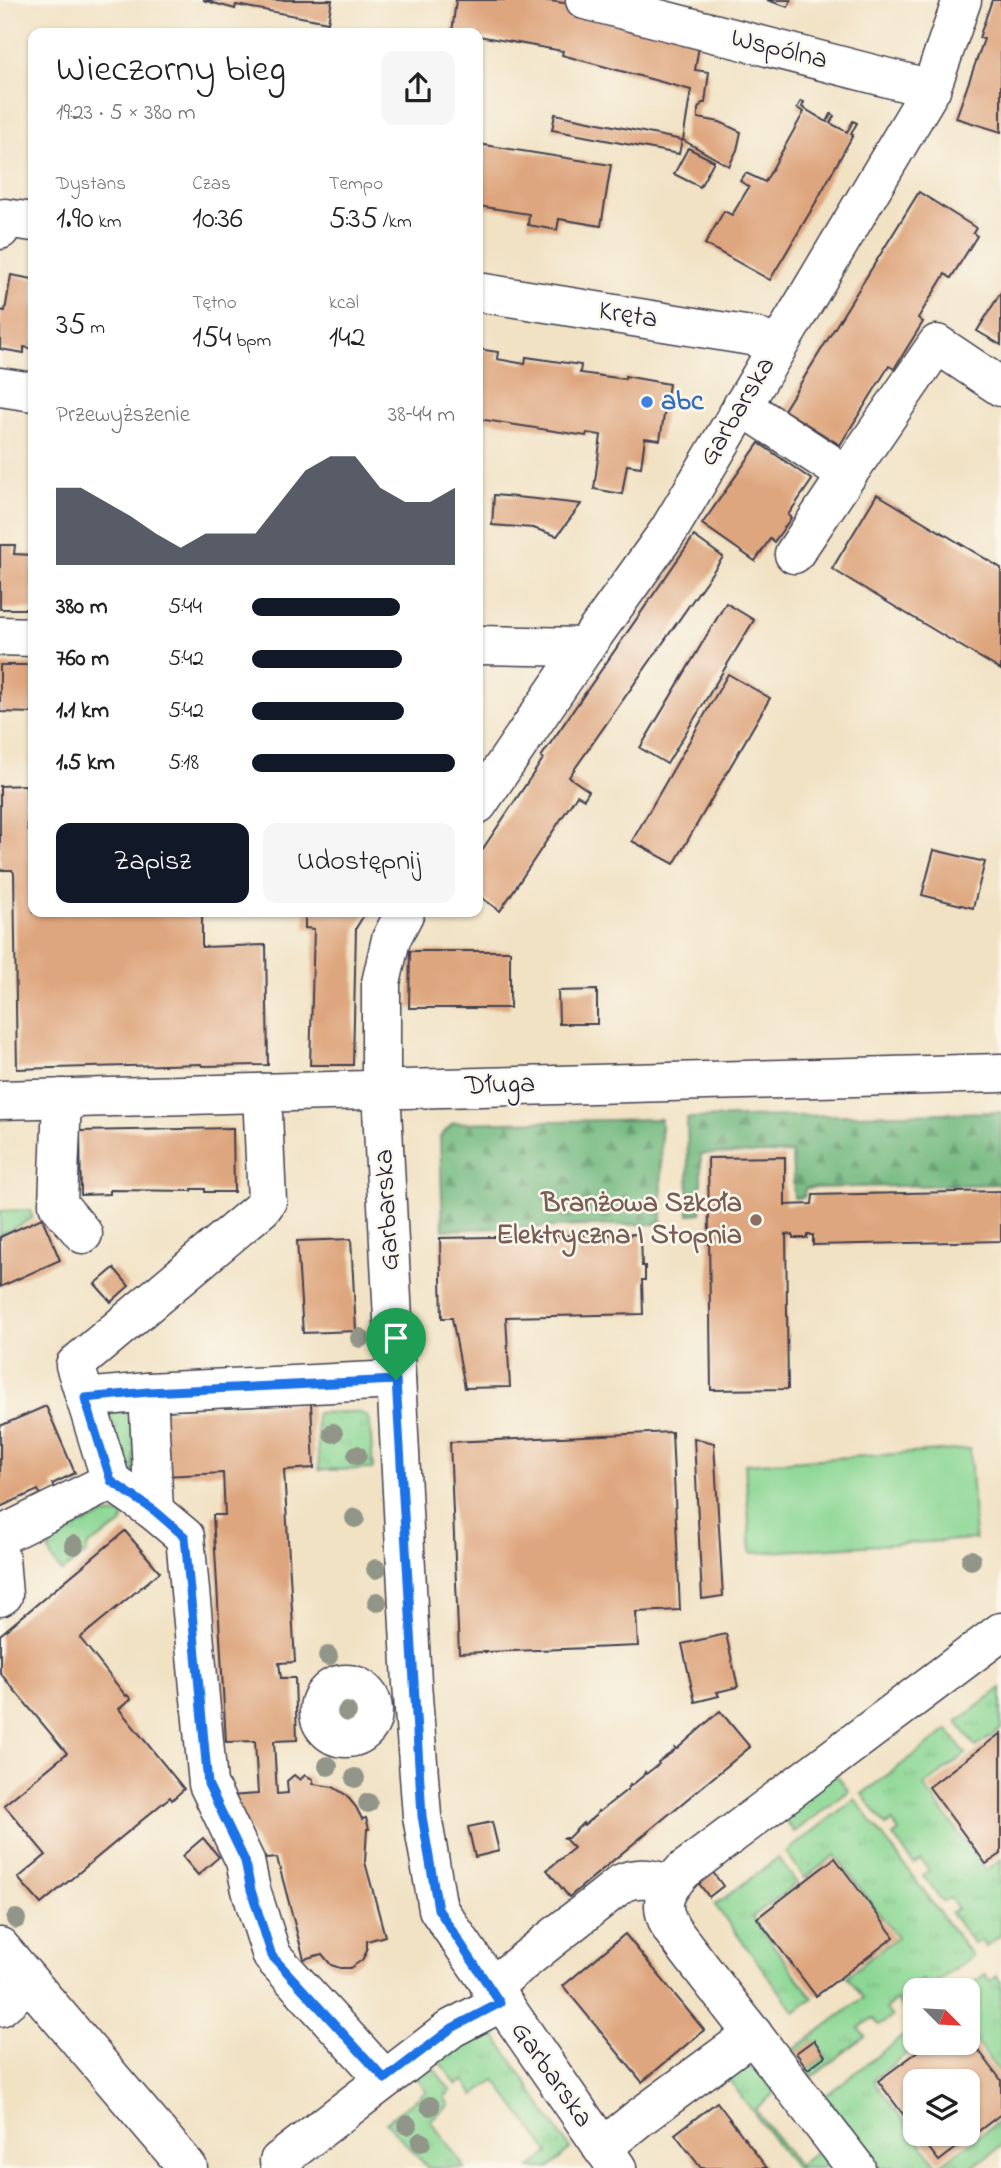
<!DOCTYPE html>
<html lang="pl">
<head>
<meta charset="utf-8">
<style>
	body { margin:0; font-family:"Indie Flower",sans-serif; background:#f6f6f6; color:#222; height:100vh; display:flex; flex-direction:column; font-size:26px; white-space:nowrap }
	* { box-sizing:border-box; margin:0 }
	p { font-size:23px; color:#767676 }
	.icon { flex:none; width:38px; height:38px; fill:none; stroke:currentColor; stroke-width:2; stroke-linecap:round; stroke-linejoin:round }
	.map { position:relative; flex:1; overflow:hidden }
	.details { position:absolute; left:28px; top:28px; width:455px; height:889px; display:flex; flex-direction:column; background:#fff; border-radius:14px; box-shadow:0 2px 5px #0004 }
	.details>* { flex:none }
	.needle { width:46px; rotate:114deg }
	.buttons { position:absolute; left:903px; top:1978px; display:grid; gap:14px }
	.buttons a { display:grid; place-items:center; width:77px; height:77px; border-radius:14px; background:#fff; box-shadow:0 2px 5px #0004; font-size:35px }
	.pin { position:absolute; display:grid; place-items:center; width:60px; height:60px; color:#fff; margin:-72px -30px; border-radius:50% 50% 50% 0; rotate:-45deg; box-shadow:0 0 7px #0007 }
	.pin .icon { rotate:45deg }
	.round { display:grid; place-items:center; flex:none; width:74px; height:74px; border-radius:14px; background:#f6f6f6 }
	.head { display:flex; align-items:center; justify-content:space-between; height:119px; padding:0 28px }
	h1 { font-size:38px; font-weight:600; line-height:52px }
	.metrics { display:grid; grid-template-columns:repeat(3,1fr); gap:10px; height:119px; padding:7px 28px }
	.metrics div { display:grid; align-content:center }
	.metrics b { font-size:30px; font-weight:600 }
	.metrics small { font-size:19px; font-weight:400 }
	.metrics p { font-size:19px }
	.chart { height:196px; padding:14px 28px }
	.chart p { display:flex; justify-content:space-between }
	.chart svg { width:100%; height:126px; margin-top:7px; fill:#111827; opacity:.7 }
	.button { display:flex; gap:14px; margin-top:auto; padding:14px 28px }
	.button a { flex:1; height:80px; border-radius:14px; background:#111827; color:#fff; font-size:28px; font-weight:600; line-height:80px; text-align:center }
	.button a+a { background:#f6f6f6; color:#222 }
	ul { padding:0 28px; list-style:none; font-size:23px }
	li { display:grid; grid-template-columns:112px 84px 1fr; align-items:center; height:52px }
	li i { height:18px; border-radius:9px; background:#111827 }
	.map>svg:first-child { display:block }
	.grass { fill:url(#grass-tufts); stroke:#577c68; stroke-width:2 }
	.forest { fill:url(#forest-firs); stroke:#4a6d5c; stroke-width:2 }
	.pitch { fill:#8cd794; stroke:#577c68; stroke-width:2 }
	.building { fill:#dea67e }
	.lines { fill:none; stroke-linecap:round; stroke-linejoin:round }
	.minor-casing { stroke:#413f50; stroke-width:41 }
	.minor { stroke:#fff; stroke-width:38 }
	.tree { fill:#919688 }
	.route-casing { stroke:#fff; stroke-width:14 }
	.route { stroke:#1a73e8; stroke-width:9 }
	.shop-dot { fill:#3f7fe0; stroke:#fbf7ec; stroke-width:2.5 }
	.education-dot { fill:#8d6e63; stroke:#fbf7ec; stroke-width:2.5 }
	.labels { text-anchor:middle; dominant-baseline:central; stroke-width:5; stroke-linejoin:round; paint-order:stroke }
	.street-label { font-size:28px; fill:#22223b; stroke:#fbf7ec }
	.shop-label { font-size:28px; font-weight:bold; fill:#366cbe; stroke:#fbf7ec; text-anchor:start }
	.education-label { font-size:28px; font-weight:bold; fill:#785e54; stroke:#fbf7ec; text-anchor:end }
</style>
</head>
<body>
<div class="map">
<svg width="1001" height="2168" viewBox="0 0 1001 2168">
	<defs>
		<pattern id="grass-tufts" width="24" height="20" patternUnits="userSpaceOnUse" patternTransform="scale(1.75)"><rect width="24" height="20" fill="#8cd794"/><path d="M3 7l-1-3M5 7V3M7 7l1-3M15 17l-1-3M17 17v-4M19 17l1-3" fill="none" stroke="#78b880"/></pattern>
		<pattern id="forest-firs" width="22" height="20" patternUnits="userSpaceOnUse" patternTransform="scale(1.75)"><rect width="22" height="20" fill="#71b87e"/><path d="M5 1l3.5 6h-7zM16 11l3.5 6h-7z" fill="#5c9568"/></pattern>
	</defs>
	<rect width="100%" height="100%" fill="#fbf7ec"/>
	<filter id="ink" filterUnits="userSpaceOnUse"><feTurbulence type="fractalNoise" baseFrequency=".0143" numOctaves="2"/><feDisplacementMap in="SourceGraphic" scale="14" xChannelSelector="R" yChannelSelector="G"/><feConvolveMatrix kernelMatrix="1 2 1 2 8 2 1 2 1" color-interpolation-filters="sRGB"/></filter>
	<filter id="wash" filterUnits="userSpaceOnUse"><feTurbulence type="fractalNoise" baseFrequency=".00686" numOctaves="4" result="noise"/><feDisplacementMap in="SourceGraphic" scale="28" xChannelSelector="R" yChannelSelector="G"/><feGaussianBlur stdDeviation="1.57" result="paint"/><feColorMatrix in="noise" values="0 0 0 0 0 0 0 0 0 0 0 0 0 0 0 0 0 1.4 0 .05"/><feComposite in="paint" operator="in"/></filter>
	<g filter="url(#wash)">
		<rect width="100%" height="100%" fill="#f1e2c4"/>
		<!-- grass -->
		<g class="grass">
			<path d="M 30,1210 L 33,1218 L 0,1235 L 0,1211 Z"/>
			<path d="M 124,1409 L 134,1416 L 134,1473 L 129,1474 L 109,1413 Z"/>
			<path d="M 352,1412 C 362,1412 365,1414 370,1422 L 373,1469 L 319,1470 L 316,1413 Z"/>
			<path d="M 124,1514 L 122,1524 L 88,1546 L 85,1554 L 62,1572 C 52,1560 41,1548 57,1536 L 104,1515 Z"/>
			<path d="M 1001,1688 L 1001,1729 L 976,1747 L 957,1722 Z"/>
			<circle cx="346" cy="1711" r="18"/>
			<path d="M 948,1730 L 966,1754 L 924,1786 L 986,1870 L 1001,1859 L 1001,1935 L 986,1946 L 981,1940 L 974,1944 L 951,1913 L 958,1908 L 950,1898 L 943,1902 L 923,1876 L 929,1871 L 921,1860 L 914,1864 L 893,1836 L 899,1831 L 892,1821 L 886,1826 L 862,1794 Z"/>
			<path d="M 835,1773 L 849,1791 L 794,1832 L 781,1814 Z"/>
			<path d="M 855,1799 L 972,1956 L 929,1988 L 923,1980 L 914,1987 L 915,1998 L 903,2008 L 896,2000 L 886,2009 L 892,2017 L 879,2026 L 873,2018 L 859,2028 L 865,2036 L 812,2077 L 807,2070 L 825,2056 L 814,2041 L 795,2054 L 792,2051 L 863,1998 L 847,1976 L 897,1937 L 835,1855 L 805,1878 L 786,1852 Z"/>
			<path d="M 778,1858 L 797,1883 L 752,1917 L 813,1998 L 795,2012 L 715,1905 Z"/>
			<path d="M 985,1974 L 990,1981 L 997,1976 L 1001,1982 L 1001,2075 L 968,2031 L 968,1990 L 965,1990 Z"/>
			<path d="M 483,2027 L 493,2032 L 570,2149 L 550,2168 L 530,2168 L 549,2153 L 495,2080 L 474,2095 L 464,2080 L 457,2085 L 435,2056 Z"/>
			<path d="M 907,2033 L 916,2046 L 873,2080 L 938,2166 L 1001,2119 L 1001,2146 L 971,2168 L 879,2168 L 825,2096 Z"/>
			<path d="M 428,2061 L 451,2091 L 444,2097 L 449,2105 L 430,2120 L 465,2168 L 428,2168 L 386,2122 L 426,2092 L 413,2071 Z"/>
			<path d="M 742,2065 L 758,2070 L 776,2092 L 755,2109 L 798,2166 L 820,2149 L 830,2163 L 822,2168 L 795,2168 L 724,2073 Z"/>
		</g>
		<!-- forest -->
		<g class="forest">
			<path d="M 1001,1112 L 1001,1184 L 805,1188 L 804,1197 L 794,1198 L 792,1153 L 701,1154 L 701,1213 L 689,1214 L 687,1118 Z"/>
			<path d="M 661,1119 L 662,1221 L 656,1224 L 443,1230 L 440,1137 L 453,1123 Z"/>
		</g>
		<!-- pitch -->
		<path class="pitch" d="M 970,1449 L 975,1539 L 751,1553 L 745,1464 Z"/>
		<g id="blocks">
			<!-- building -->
			<g class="building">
				<path d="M 203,0 L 332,0 L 328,22 L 236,5 L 235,9 Z"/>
				<path d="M 456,0 L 543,0 L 571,4 L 700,40 L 695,70 L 709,72 L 705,103 L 702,103 L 698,109 L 698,118 L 720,122 L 741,132 L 737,150 L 729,166 L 683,140 L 691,90 L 562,55 L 563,51 L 478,36 L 478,33 L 452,33 Z"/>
				<path d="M 767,0 L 791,0 L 788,7 Z"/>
				<path d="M 992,0 L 1001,0 L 1001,132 L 956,118 L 984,39 L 979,38 Z"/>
				<path d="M 801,101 L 804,102 L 802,107 L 827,122 L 831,114 L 834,116 L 830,123 L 847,132 L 853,121 L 857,123 L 851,134 L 853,135 L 812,209 L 770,280 L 705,244 L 724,211 L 732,215 L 749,187 L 740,181 L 746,173 L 765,182 L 804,112 L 797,108 Z"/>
				<path d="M 555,114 L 682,140 L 679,154 L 552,130 Z"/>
				<path d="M 478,144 L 611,165 L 601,226 L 559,219 L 557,230 L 528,225 L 529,214 L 478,206 Z"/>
				<path d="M 688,148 L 714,161 L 700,187 L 674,174 Z"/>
				<path d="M 919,192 L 976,228 L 973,233 L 977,236 L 951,278 L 945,274 L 918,318 L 923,322 L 894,369 L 889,366 L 840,445 L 784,410 Z"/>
				<path d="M 11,275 L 33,279 L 33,349 L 24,347 L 24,353 L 0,349 L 0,310 L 5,311 Z"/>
				<path d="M 1001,292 L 1001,345 L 977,331 Z"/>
				<path d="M 478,349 L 498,352 L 497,359 L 525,364 L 526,357 L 581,365 L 580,373 L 625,379 L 625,376 L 669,384 L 660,440 L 645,438 L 641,467 L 627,465 L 622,494 L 594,489 L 601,435 L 587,433 L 586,436 L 478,419 Z"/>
				<path d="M 759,443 L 812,480 L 788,515 L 791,518 L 774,542 L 770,539 L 755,561 L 702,524 Z"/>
				<path d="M 877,494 L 1001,568 L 1001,670 L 832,569 Z"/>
				<path d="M 494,495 L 536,499 L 581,504 L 557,536 L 533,528 L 492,525 Z"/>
				<path d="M 694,536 L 723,557 L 569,777 L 589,791 L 584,799 L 577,795 L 500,911 L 478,895 L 478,856 L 543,759 L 541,757 Z"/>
				<path d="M 0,545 L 15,545 L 14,554 L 33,555 L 33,609 L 0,609 Z"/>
				<path d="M 726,603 L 754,620 L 667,764 L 640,748 Z"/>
				<path d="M 0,665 L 33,665 L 33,713 L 0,712 Z"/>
				<path d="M 728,674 L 770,698 L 674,864 L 632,841 Z"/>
				<path d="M 26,785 L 28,831 L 33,831 L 33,912 L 202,912 L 202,947 L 266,945 L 268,1065 L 202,1066 L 201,1064 L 17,1069 L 14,873 L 12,870 L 0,870 L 0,786 Z"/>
				<path d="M 934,850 L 985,862 L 973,908 L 922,895 Z"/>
				<path d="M 305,912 L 366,912 L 356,928 L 353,1065 L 310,1065 L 314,929 L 305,928 Z"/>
				<path d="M 410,951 L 510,951 L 510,1008 L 409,1008 Z"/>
				<path d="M 597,990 L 597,1024 L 559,1024 L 558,991 Z"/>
				<path d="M 233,1128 L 234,1192 L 205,1192 L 205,1189 L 192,1189 L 192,1191 L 110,1190 L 110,1194 L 81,1195 L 80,1131 Z"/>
				<path d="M 785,1157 L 785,1205 L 812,1204 L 813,1195 L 1001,1191 L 1001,1241 L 813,1245 L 813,1235 L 807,1235 L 807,1238 L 793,1238 L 793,1235 L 786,1234 L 788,1389 L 711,1390 L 708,1158 Z"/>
				<path d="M 42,1218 L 60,1260 L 0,1287 L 0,1237 Z"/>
				<path d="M 641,1234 L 642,1266 L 645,1266 L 645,1280 L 642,1280 L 643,1314 L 506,1317 L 510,1387 L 465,1388 L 452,1318 L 442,1318 L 440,1238 Z"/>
				<path d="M 351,1239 L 356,1331 L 303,1333 L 297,1241 Z"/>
				<path d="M 114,1268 L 129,1286 L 111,1302 L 95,1284 Z"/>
				<path d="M 311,1403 L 314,1468 L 284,1470 L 295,1662 L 279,1663 L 281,1678 L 295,1678 L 297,1740 L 274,1741 L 277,1794 L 288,1793 L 287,1781 L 294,1775 L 300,1780 L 305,1775 L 313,1779 L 313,1784 L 333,1787 L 346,1795 L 356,1807 L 362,1819 L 366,1818 L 369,1829 L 367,1829 L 365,1862 L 385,1936 L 367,1941 L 367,1951 L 362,1960 L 350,1968 L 340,1968 L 331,1965 L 322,1954 L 304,1959 L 277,1858 L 266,1859 L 229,1796 L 258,1794 L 255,1741 L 226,1742 L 213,1515 L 225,1515 L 223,1473 L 164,1476 L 161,1411 Z"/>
				<path d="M 46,1406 L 75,1473 L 52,1484 L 55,1490 L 41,1496 L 38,1490 L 0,1507 L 0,1426 Z"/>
				<path d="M 672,1432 L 680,1610 L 636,1612 L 638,1646 L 459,1653 L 450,1442 Z"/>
				<path d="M 694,1438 L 714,1443 L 723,1596 L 702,1599 Z"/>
				<path d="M 125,1531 L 160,1572 L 80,1638 L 126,1696 L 127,1695 L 131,1699 L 119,1709 L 184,1789 L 172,1800 L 170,1797 L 41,1904 L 18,1878 L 46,1855 L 4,1805 L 67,1753 L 0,1673 L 0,1635 Z"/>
				<path d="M 726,1634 L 738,1687 L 717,1692 L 719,1696 L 695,1702 L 682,1644 Z"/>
				<path d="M 720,1711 L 750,1747 L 569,1897 L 547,1870 L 574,1848 L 564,1838 L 568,1838 L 583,1823 L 584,1825 L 596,1815 L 598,1811 L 599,1812 L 628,1789 L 630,1785 L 631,1786 L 643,1776 L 645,1772 L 646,1774 L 659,1764 L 658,1762 L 674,1751 L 675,1748 L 677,1749 Z"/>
				<path d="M 1001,1733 L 1001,1854 L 986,1864 L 929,1787 Z"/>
				<path d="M 492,1822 L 499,1851 L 475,1857 L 468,1827 Z"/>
				<path d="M 203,1838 L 219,1857 L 198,1875 L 182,1856 Z"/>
				<path d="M 835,1858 L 894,1937 L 816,1996 L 757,1918 Z"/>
				<path d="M 709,1867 L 723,1886 L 709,1897 L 695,1878 Z"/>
				<path d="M 625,1934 L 704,2030 L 642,2082 L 563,1986 Z"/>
				<path d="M 968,2036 L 1001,2080 L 1001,2114 L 939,2161 L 917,2133 L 968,2133 L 968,2081 L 915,2081 L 915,2130 L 878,2081 L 931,2042 L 968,2042 Z"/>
				<path d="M 814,2040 L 825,2056 L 808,2069 L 796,2053 Z"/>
				<path d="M 717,2102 L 767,2168 L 701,2168 L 675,2134 Z"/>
			</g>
		</g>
	</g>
	<g filter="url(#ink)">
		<use href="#blocks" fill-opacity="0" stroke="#413f50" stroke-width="2"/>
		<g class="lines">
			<defs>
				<g id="minor">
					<path d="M 585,0 L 931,89"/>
					<path d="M 0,230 L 5,218 L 33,222"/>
					<path d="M 478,292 L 757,337 L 777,347"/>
					<path d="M 0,387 L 33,392"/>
					<path d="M 742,406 L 847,475 L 794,554"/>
					<path d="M 847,475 L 937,344 L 1001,387"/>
					<path d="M 0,636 L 33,637"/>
					<path d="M 478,645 L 585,647"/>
					<path d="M 478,804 L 585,647 L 669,530 L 931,89 L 962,0"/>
					<path d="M 405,912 L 391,939 L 381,983 L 381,1089 L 412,1683 L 422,1816 L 438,1909 L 617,2168"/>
					<path d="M 62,1098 L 58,1204 L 83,1234"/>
					<path d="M 0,1100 L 1001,1073"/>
					<path d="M 148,1392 L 154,1511"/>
					<path d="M 85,1398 L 148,1392 L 396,1380"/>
					<path d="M 111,1481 L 75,1365 L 262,1208 L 267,1201 L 262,1093"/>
					<path d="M 0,1536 L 111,1481 L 154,1511 L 185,1537 L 208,1784 L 245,1861 L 251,1890 L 272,1956 L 385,2079"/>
					<path d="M 0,1558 L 3,1595 L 0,1597"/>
					<circle cx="346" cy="1711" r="27"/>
					<path d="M 0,1947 L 188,2168"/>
					<path d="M 490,1988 L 622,1883 C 639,1875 654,1880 671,1884"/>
					<path d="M 0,2007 L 29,1982"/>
					<path d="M 602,2148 L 639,2118 L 753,2034"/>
					<path d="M 279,2161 L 452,2028 L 500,2003"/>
					<path d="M 856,2168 L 672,1930 C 657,1904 664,1892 683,1871 L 1001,1632"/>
				</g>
			</defs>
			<!-- minor casing -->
			<use href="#minor" class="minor-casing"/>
			<!-- minor -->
			<use href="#minor" class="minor"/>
		</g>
		<!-- trees -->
		<g class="tree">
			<circle cx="360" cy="1338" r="10"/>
			<circle cx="333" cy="1433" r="10"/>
			<circle cx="357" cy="1455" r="10"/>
			<circle cx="355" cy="1518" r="10"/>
			<circle cx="74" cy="1545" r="10"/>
			<circle cx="971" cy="1560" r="10"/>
			<circle cx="376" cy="1569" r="10"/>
			<circle cx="377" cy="1602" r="10"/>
			<circle cx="328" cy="1656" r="10"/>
			<circle cx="347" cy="1712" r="10"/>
			<circle cx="328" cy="1766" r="10"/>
			<circle cx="355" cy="1778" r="10"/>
			<circle cx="368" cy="1803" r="10"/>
			<circle cx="16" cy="1919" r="10"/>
			<circle cx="430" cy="2106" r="10"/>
			<circle cx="407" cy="2125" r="10"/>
			<circle cx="421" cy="2142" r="10"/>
		</g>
	</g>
	<g class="lines" filter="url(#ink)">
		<defs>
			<path id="route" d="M 396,1380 L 422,1816 L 438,1909 L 500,2003 L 452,2028 L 385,2079 L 272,1956 L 251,1890 L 245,1861 L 208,1784 L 185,1537 L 155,1511 L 111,1481 L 85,1398 L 148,1392 Z"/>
		</defs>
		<!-- route casing -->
		<use href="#route" class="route-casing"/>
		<!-- route -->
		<use href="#route" class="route"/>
	</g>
	<!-- markers -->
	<circle class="shop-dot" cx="647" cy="402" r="7"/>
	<circle class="education-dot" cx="756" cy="1220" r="7"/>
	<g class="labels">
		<!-- street labels -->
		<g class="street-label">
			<text transform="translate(779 50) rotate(14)">Wspólna</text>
			<text transform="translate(628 316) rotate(9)">Kręta</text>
			<text transform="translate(738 412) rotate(-59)">Garbarska</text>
			<text transform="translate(500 1086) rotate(-2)">Długa</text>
			<text transform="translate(388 1210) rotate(-93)">Garbarska</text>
			<text transform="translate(551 2075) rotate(55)">Garbarska</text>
		</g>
		<!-- shop labels -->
		<g class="shop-label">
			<text x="661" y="402">abc</text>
		</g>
		<!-- education labels -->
		<g class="education-label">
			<text x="742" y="1204">Branżowa Szkoła<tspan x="742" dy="32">Elektryczna I Stopnia</tspan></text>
		</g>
	</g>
</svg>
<div class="buttons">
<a><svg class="needle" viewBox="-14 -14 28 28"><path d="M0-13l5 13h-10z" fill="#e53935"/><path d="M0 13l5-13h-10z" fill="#767676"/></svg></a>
<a><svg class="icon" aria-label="layers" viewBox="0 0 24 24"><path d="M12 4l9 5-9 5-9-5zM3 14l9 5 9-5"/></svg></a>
</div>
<div class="pin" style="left:396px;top:1380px;background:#1e9e55"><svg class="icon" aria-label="arrive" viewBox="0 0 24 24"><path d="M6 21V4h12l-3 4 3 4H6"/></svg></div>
<section class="details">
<div class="head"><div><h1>Wieczorny bieg</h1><p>19:23 · 5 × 380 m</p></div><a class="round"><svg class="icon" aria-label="share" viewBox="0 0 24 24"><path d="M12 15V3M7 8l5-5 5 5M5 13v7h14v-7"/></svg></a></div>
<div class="metrics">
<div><p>Dystans</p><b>1.90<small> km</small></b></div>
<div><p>Czas</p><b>10:36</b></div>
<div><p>Tempo</p><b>5:35<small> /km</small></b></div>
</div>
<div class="metrics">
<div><b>35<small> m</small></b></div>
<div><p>Tętno</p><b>154<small> bpm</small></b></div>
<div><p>kcal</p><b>142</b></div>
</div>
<div class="chart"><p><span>Przewyższenie</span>38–44 m</p>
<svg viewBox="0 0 160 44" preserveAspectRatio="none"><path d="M0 44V17L10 17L20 22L30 27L40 33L50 38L60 33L70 33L80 33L90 22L100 11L110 6L120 6L130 17L140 22L150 22L160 17V44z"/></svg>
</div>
<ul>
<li><b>380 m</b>5:44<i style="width:73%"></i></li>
<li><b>760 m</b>5:42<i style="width:74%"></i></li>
<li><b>1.1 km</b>5:42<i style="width:75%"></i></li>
<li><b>1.5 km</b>5:18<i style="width:100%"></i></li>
</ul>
<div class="button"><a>Zapisz</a><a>Udostępnij</a></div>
</section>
</div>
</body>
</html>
